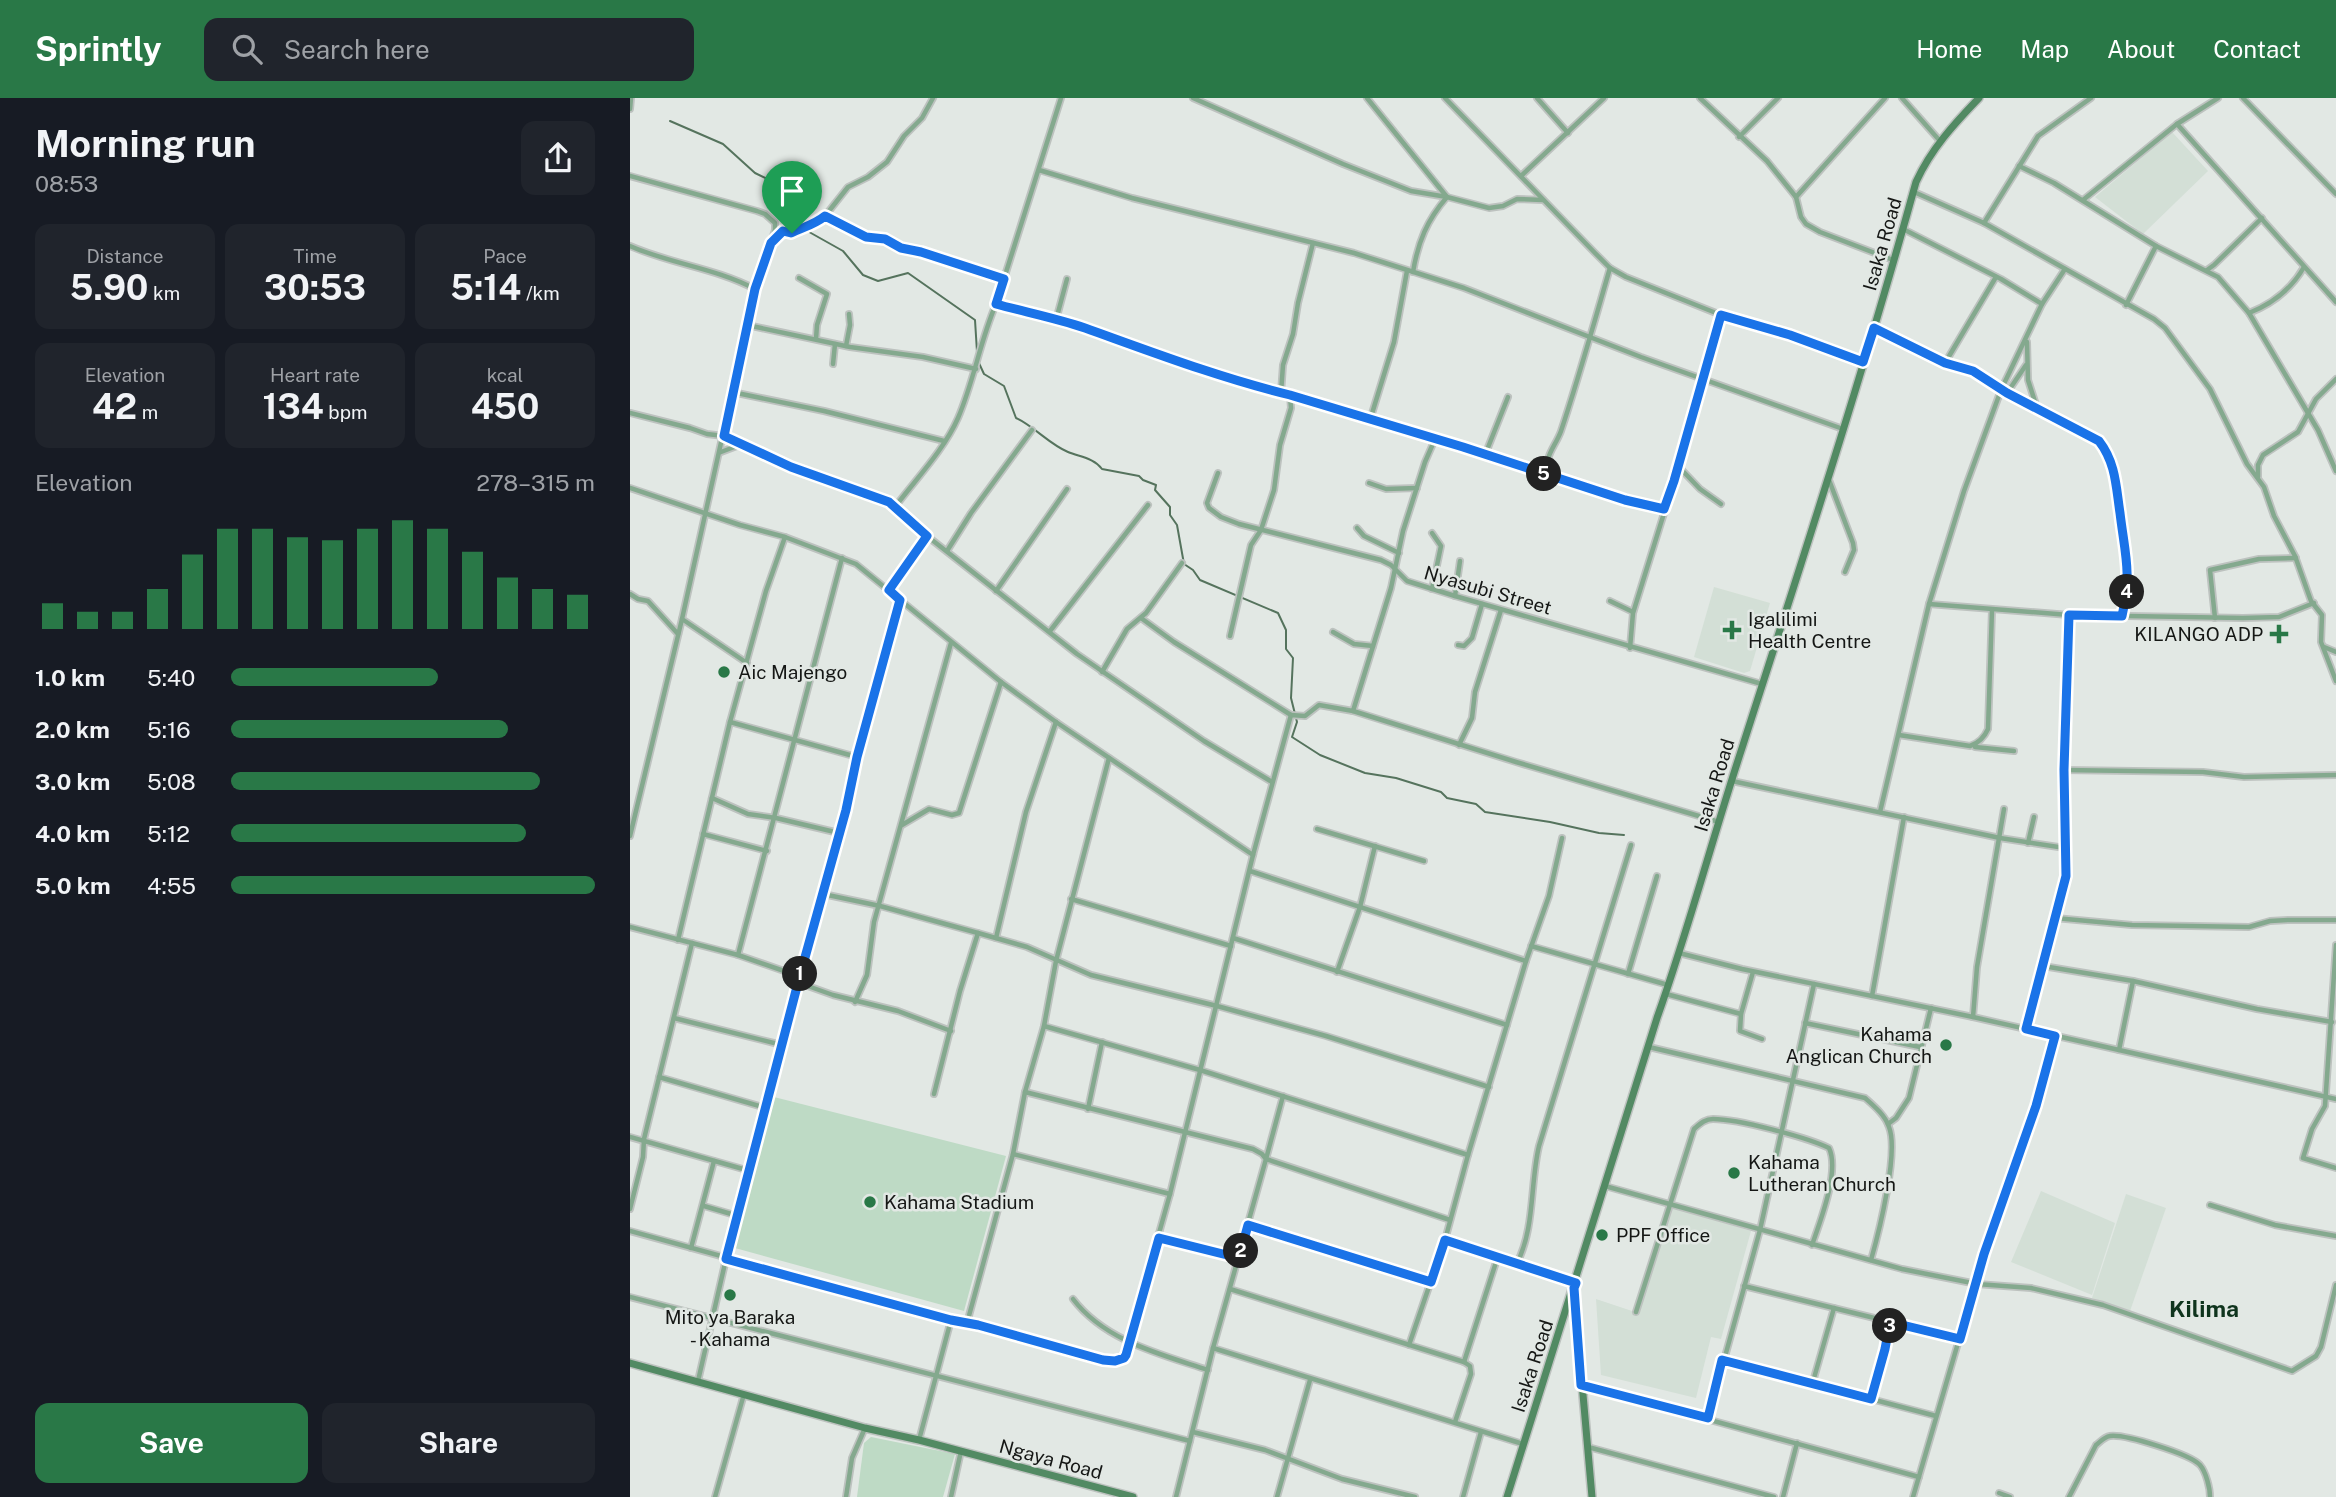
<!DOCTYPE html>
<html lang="en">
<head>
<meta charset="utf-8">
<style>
	body { margin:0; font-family:"Public Sans",sans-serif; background:#20242c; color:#f1f3f6; height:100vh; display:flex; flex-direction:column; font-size:26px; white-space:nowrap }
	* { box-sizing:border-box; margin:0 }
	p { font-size:23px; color:#9ea1a6 }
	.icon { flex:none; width:38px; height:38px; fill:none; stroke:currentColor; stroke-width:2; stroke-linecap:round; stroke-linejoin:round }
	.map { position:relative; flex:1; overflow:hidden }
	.sheet { display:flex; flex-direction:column; background:#171b24; width:630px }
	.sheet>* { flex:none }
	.pin { position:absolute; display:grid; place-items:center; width:60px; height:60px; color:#fff; margin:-72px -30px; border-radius:50% 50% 50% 0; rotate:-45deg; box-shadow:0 0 7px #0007 }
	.pin .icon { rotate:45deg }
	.km { position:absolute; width:35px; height:35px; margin:-18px; border-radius:50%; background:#222; color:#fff; font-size:19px; line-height:35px; text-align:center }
	.round { display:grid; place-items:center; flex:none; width:74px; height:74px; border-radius:14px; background:#20242c }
	.headline { display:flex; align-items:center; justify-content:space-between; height:119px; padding:0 35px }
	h1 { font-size:38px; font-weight:700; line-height:52px }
	.stats { display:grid; grid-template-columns:repeat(3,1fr); gap:10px; height:119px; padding:7px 35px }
	.stats div { display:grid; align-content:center; border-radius:14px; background:#20242c; text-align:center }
	.stats b { font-size:35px; font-weight:700 }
	.stats small { font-size:19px; font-weight:400 }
	.stats p { font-size:19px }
	.chart { height:196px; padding:14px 35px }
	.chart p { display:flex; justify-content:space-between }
	.chart svg { width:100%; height:126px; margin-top:7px; stroke:#297847; stroke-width:6 }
	.button { display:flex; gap:14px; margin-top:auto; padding:14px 35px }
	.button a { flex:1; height:80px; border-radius:14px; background:#297847; color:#fff; font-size:28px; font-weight:700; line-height:80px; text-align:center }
	.button a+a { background:#20242c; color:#f1f3f6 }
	ul { padding:0 35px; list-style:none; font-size:23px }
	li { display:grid; grid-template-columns:112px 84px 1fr; align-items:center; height:52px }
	li i { height:18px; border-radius:9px; background:#297847 }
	header { display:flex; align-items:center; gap:42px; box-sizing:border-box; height:98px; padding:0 35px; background:#297847; color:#fff }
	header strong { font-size:33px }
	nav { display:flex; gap:38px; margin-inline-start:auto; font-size:24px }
	.search { width:490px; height:63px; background:#20242c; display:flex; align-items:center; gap:18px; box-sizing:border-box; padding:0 24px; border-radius:14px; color:#9ea1a6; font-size:26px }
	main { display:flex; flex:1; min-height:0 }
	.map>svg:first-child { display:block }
	.built { fill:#d3dfd6 }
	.green { fill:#bedac5 }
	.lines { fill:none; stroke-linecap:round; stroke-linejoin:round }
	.stream { stroke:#55735d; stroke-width:2 }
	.street-casing { stroke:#bdc2bf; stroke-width:8 }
	.secondary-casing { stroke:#bdc2bf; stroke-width:10 }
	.street { stroke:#84a98e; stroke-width:4.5 }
	.secondary { stroke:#528a63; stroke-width:7 }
	.route-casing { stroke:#fff; stroke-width:14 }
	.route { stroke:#1a73e8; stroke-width:9 }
	.poi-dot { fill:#297847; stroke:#e2e8e4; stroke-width:2.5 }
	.labels { text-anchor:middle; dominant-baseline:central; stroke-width:5; stroke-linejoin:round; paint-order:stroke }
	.street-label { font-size:19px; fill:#151715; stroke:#e2e8e4 }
	.poi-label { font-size:19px; fill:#151715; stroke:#e2e8e4; text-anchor:start }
	.quarter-label { font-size:23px; font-weight:bold; fill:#0f341d; stroke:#e2e8e4 }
</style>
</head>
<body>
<header>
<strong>Sprintly</strong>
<div class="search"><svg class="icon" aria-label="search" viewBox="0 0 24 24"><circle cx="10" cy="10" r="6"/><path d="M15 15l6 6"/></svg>Search here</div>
<nav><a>Home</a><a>Map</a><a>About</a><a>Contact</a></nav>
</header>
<main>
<section class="sheet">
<div class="headline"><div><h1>Morning run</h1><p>08:53</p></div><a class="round"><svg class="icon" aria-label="share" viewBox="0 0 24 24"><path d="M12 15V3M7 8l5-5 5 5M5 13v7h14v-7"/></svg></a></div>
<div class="stats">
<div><p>Distance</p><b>5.90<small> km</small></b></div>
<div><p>Time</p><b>30:53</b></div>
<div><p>Pace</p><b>5:14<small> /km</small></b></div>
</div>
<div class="stats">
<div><p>Elevation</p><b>42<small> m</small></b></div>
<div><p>Heart rate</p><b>134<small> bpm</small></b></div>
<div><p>kcal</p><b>450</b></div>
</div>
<div class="chart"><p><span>Elevation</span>278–315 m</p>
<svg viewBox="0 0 160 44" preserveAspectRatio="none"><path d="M5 44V35M15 44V38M25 44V38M35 44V30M45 44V18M55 44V9M65 44V9M75 44V12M85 44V13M95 44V9M105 44V6M115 44V9M125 44V17M135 44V26M145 44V30M155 44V32"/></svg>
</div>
<ul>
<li><b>1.0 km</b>5:40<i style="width:57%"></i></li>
<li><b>2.0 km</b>5:16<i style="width:76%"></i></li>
<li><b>3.0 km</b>5:08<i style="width:85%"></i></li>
<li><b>4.0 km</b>5:12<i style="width:81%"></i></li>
<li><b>5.0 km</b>4:55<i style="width:100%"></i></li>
</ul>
<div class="button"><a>Save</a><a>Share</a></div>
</section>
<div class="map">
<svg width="1706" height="1399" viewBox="0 0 1706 1399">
	<rect width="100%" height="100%" fill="#e2e8e4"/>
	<!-- built -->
	<g class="built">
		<path d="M 1542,34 L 1578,73 L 1513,136 L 1465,99 Z"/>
		<path d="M 1084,489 L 1140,505 L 1120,573 L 1114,575 L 1064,559 Z"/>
		<path d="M 1411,1093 L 1485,1125 L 1462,1197 L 1381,1164 Z"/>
		<path d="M 1496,1096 L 1536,1110 L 1500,1213 L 1462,1200 Z"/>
		<path d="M 1042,1109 L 1121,1133 L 1091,1241 L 1081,1239 L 1066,1300 L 971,1277 L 966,1201 L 1008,1215 Z"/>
	</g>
	<!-- green -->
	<g class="green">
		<path d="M 144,999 L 376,1058 L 334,1213 L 105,1150 Z"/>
		<path d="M 241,1339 L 325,1356 L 313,1399 L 227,1399 L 234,1345 Z"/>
	</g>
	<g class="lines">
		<!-- stream -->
		<g class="stream">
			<path d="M 40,23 L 93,46 L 125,75 L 158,91 L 160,104 L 150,110 L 168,127"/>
			<path d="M 172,130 L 213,153 L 233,177 L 248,183 L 278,175 L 345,222 L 347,254"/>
			<path d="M 348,263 L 354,276 L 374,288 L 386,320 C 405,329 419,346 438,354 C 450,359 464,360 472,371 L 509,378 L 513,382 L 526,387 L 525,392 L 540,409 L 540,417 L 547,427 L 554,466 L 563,472 L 570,482 L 648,515 L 656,532 L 656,551 L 663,560 L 661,600 L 667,624 L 662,639 L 690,657 L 735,675 L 766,680 L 811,694 L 817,700 L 846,706 L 855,714 L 920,724 L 969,735 L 994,737"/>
		</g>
		<defs>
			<g id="street">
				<path d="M 563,0 L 713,66 L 781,93 L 817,99 L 859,110 L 873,108 L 887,101 L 913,102"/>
				<path d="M 737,0 L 817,99 C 797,122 788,144 783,174"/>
				<path d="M 815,0 L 965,155 L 980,170 L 996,179 L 1091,217 L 1160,237 L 1233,264"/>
				<path d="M 907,0 L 938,35"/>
				<path d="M 1070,0 L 1137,63 L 1166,99 L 1171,119 L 1176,126 L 1190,134 L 1263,162"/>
				<path d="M 1272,0 L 1310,43"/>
				<path d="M 1613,0 L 1706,96"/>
				<path d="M 0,11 L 1,0"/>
				<path d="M 1547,26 L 1706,204"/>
				<path d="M 1109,39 L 1148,0"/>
				<path d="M 1389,68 L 1424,85 L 1526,148 L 1588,179 L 1619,215 L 1688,332 L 1706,373"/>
				<path d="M 409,72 L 502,100 L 724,155 L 834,190 L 1011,259 L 1213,331"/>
				<path d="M 0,78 L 127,113 L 135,116 L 145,125 L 145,132 L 125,191 L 52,521 L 117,565"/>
				<path d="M 891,78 L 974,0"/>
				<path d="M 1284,94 L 1354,125 L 1524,221 L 1535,230 L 1580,291 L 1617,366 L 1634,389 L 1644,418 L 1665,458 L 1681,503 L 1692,517 L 1691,544 L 1706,583"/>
				<path d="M 1166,99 L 1255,0"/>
				<path d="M 1453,102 L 1547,26 L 1588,0"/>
				<path d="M 195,118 L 236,139 L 255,141 L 271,151 L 291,154 L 374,181"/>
				<path d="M 1354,125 L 1408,38 L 1461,0"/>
				<path d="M 1273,131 L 1371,181 L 1412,206"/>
				<path d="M 144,142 L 153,133 L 162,135 L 170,129 L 183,127 L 195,118 L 218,89 L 238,79 L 257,64 L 274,38 L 292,20 L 303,0"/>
				<path d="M 0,148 C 41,166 85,170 125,191"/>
				<path d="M 1577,172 L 1584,167 L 1632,120"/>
				<path d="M 169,180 L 197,196 L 187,227 L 186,241"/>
				<path d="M 366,206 C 395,214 426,220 455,231 C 522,254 590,280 660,297 L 833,349 L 995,402 L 1034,411"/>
				<path d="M 1496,207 L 1526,148"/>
				<path d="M 1619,215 C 1642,206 1662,190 1674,169"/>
				<path d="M 426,222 L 437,181"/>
				<path d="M 117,227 L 220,249 L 293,259 L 346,271"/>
				<path d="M 1244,230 L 1315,265 L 1343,273 L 1377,295 L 1469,343 L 1486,379 L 1490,415 L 1498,460 L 1498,487 L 1492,518"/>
				<path d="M 1397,244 L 1398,282 L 1407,310"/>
				<path d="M 216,248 L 220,227 L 219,216"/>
				<path d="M 1315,265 L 1366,179"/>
				<path d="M 203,266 L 205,246"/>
				<path d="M 102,294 L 194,313 L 314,343"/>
				<path d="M 651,295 L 653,267 L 663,236 L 668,205 L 683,145"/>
				<path d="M 1377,295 L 1396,267"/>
				<path d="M 0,315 L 60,330 L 77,336 L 94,338 L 161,369 L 259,404 L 297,438 L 447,556 L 574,643 L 642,684"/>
				<path d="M 740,322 L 764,244 L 777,173"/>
				<path d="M 91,354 L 112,346"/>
				<path d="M 855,357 L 878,299"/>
				<path d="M 1049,369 L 1070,391 L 1091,406"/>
				<path d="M 588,375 L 577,405 L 579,410 L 591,419 L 609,426 L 751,462 L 761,467 L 777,483 L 825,498 L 1132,586"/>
				<path d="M 920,378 C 912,359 925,350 931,333 C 949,279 964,225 980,170"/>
				<path d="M 1628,379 L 1628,367 L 1633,357 L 1668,334 L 1686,301 L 1706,281"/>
				<path d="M 1199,382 L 1223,445 L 1224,452 L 1215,474"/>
				<path d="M 739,385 L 756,391 L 787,390"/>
				<path d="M 0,390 L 110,427 L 155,439 L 226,466 L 371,584 L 426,624 L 623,757"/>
				<path d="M 265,409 C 286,381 314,352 328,320 C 344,283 350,243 366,206 L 431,0"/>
				<path d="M 727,430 L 734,438 L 769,455"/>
				<path d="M 317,453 L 341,415 L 402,332"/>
				<path d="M 802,491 L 811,448 L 802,435"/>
				<path d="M 259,492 L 296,438"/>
				<path d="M 366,493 L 437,391"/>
				<path d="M 0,496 L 8,501 L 18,503 L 48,536"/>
				<path d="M 825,498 L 830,463"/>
				<path d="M 980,503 L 1003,514"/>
				<path d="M 1299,506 L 1439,517 L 1613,520 L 1649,519 L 1684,505"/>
				<path d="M 511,520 L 544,544 L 661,617"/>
				<path d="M 1585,520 L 1580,472 L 1629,461 L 1666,460"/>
				<path d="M 420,533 L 518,407"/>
				<path d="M 703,534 L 724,546 L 743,548"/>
				<path d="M 600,538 L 621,447 L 631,432 L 644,392 L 650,347 L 661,310 L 660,297"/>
				<path d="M 828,547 L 834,548 L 842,540 L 852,506"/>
				<path d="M 1694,549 L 1706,554"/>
				<path d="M 1000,550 L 1003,515 L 1044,383 L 1091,217"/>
				<path d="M 472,574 L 497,531 L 516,515 L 552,465"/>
				<path d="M 723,613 L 761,490 L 773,433 L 795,364 L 805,341"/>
				<path d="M 100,624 L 227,659"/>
				<path d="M 1269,637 L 1340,648 C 1349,645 1354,640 1358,631 L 1362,512"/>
				<path d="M 829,647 L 842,620 L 845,594 L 871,512"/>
				<path d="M 1345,649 L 1384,653"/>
				<path d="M 1434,672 L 1573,674 L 1614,679 L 1706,677"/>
				<path d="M 1102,683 L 1370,740 L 1435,750"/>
				<path d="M 82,700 L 118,716 L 146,720 L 209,735"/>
				<path d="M 1250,714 L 1299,506 L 1334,393 L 1371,292 L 1412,206 L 1435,171"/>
				<path d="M 272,727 L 299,711 L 322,717 L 329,715 L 371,584"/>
				<path d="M 687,731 L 794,763"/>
				<path d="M 73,736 L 137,753"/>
				<path d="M 0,738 L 52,521"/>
				<path d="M 1398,745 L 1404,719"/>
				<path d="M 620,773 L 896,863"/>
				<path d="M 193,796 L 250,808 L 348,835 L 397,849 L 461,877 L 587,908 L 696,938 L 859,989"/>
				<path d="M 441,801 L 601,848"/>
				<path d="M 1425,820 L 1502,827 L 1619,829 L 1640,823 L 1658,822 L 1706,822"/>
				<path d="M 0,829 L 108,857 L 157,874 L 175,887 L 203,897 L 268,913 L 321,933"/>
				<path d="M 366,840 L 396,714 L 426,624"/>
				<path d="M 603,840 L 877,927"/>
				<path d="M 48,842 L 100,624 L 136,493 L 155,439"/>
				<path d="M 1706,847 L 1695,1008 L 1682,1031 L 1673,1060 L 1706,1070"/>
				<path d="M 901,848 L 1038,887"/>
				<path d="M 1049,855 L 1112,871 L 1343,919 L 1706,1001"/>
				<path d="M 108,857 L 212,460"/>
				<path d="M 1413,868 L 1503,883 L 1627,911 L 1702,924"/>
				<path d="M 707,874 L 730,809 L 745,748"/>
				<path d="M 1123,874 L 1111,916 L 1110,933 L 1132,941"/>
				<path d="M 998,876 L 1027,778"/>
				<path d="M 1036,896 L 1111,916"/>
				<path d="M 1242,898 L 1274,719"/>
				<path d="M 225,904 L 237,877 L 244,824 L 321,545"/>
				<path d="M 1343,919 L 1347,869 L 1374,711"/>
				<path d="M 44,920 L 152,947"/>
				<path d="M 1175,925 L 1290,949"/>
				<path d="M 414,928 L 570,972 L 838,1057"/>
				<path d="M 1396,931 L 1436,778 L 1434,672 L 1439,517"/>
				<path d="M 1019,949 L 1235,1000 C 1244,1008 1255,1017 1259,1029 C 1269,1054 1249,1134 1241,1162"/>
				<path d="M 1489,952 L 1503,883"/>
				<path d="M 29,979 L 136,1010"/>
				<path d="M 395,994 L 623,1051 L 632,1056 L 636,1061 L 583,1250 L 546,1399"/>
				<path d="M 304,996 L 330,893 L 348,835"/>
				<path d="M 653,998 L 636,1061 L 820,1122"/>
				<path d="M 458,1011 L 472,944"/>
				<path d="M 1258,1026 L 1266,1020 L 1279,1000 L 1301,910"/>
				<path d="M 0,1039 L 120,1073"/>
				<path d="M 383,1056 L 540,1096"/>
				<path d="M 975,1088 L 1272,1171 L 1347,1186 L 1401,1190 L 1473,1207 L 1662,1273 L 1686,1258 L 1691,1249 L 1706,1187"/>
				<path d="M 1580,1107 L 1645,1127 L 1706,1138"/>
				<path d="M 74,1108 L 108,1118"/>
				<path d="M 0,1111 L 13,1059 L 14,1041 L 62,845"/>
				<path d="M 618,1127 L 801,1184"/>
				<path d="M 0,1133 L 462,1260 L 485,1263 L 494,1260 L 540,1096 L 623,757 L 661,617 L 675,618 L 689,607 L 723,613 L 886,664 L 1089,724"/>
				<path d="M 529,1140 L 609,1160"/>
				<path d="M 815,1142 L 945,1185"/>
				<path d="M 61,1150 L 84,1063"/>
				<path d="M 887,1165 C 905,1130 900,1086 909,1048 L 1001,747"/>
				<path d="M 1114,1188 L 1330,1241"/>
				<path d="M 600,1191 L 834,1264 L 840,1268 L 841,1276 L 825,1324"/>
				<path d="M 0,1199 L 560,1343"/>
				<path d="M 443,1201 C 475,1243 530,1256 578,1272"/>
				<path d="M 1006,1214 L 1064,1031 C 1070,1026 1075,1021 1083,1021 C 1108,1021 1176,1039 1199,1050 C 1210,1073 1190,1124 1182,1147"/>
				<path d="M 337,1225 L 383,1056 L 395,994 L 414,928 L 426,863 L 479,660"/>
				<path d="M 779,1247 L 815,1142 L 838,1057 L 896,863 L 919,798 L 932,740"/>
				<path d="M 583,1250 L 893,1346"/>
				<path d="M 1092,1262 L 1306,1318"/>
				<path d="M 834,1264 L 868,1158"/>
				<path d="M 68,1283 L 96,1161 L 169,881 L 217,712 L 227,659 L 269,502"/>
				<path d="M 952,1287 L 1289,1379"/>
				<path d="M 1182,1287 L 1204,1210"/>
				<path d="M 1241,1301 L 1255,1251 L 1260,1224"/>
				<path d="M 1078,1320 L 1130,1132 L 1184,886"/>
				<path d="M 563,1334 L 635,1352 L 712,1381 L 785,1399"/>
				<path d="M 289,1342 L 321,1222"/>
				<path d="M 958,1349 L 1144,1399"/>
				<path d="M 1369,1395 L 1380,1399"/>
				<path d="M 85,1399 L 114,1296"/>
				<path d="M 216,1399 L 222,1360 L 235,1330"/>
				<path d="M 321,1399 L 331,1353"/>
				<path d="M 647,1399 L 680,1282"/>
				<path d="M 833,1399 L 851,1334"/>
				<path d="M 1153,1399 L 1167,1345"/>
				<path d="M 1283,1399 L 1354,1156 L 1406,1008 L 1425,938"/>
				<path d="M 1439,1399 L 1466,1347 C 1470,1344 1474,1339 1480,1338 C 1495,1336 1560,1356 1570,1367 C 1576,1374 1580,1390 1580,1399"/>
			</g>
			<g id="secondary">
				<path d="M 944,1194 L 962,1399"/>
				<path d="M 0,1265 L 235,1330 L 289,1342 L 503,1399"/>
				<path d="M 877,1399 L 1027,920 C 1059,830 1083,738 1113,647 C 1173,460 1234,273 1286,84 C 1301,51 1324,26 1349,0"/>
			</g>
		</defs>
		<!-- street casing -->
		<use href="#street" class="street-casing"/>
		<!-- secondary casing -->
		<use href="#secondary" class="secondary-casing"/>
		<!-- street -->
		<use href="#street" class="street"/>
		<!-- secondary -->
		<use href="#secondary" class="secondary"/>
	</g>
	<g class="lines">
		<defs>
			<path id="route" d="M 195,118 L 236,139 L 255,141 L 271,150 L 291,154 L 374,181 L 366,206 C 395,214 426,220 455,230 C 522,254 590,280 660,297 L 833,349 L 995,402 L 1034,411 L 1044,383 L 1091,217 L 1160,237 L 1233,264 L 1244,230 L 1315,265 L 1343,273 L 1377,295 L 1469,343 C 1486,365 1486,389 1490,415 C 1495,457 1502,474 1492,518 L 1439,517 L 1434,672 L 1436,778 L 1396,931 L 1425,938 L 1406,1008 L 1354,1156 L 1330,1241 L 1260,1224 L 1255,1251 L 1241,1301 L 1092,1262 L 1078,1320 L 951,1287 L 944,1190 L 946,1185 L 815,1142 L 801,1184 L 618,1127 L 609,1160 L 529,1140 L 496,1257 L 494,1260 L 485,1263 L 473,1262 L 348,1227 L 321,1222 L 96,1161 L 169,881 L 216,712 L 227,659 L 270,502 L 259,492 L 297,438 L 259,404 L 161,369 L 94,338 L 125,191 L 141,145 L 153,133 L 161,135 C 173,129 184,127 195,118 Z"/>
		</defs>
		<!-- route casing -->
		<use href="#route" class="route-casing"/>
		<!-- route -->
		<use href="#route" class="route"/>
	</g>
	<!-- markers -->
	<g class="poi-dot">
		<path d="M1098.5 521.5h7v7h7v7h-7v7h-7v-7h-7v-7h7z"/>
		<path d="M1645.5 525.5h7v7h7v7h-7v7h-7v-7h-7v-7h7z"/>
		<circle cx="94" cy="574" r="7"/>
		<circle cx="1316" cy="947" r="7"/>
		<circle cx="1104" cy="1075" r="7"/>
		<circle cx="240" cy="1104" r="7"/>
		<circle cx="972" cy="1137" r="7"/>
		<circle cx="100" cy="1197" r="7"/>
	</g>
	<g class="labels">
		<!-- street labels -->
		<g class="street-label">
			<text transform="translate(1252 146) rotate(-74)">Isaka Road</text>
			<text transform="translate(858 492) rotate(16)">Nyasubi Street</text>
			<text transform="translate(1084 687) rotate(-73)">Isaka Road</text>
			<text transform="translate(902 1268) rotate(-72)">Isaka Road</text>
			<text transform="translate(421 1361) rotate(15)">Ngaya Road</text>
		</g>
		<!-- poi labels -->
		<g class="poi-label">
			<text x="1118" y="521">Igalilimi<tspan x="1118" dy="22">Health Centre</tspan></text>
			<text x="1633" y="536" text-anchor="end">KILANGO ADP</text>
			<text x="108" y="574">Aic Majengo</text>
			<text x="1302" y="936" text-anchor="end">Kahama<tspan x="1302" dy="22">Anglican Church</tspan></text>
			<text x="1118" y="1064">Kahama<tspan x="1118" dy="22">Lutheran Church</tspan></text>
			<text x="254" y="1104">Kahama Stadium</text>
			<text x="986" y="1137">PPF Office</text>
			<text x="100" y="1219" text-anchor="middle">Mito ya Baraka<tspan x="100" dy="22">- Kahama</tspan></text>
		</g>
		<!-- quarter labels -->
		<g class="quarter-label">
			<text x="1574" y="1210">Kilima</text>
		</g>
	</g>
</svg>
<div class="pin" style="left:162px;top:135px;background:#1e9e55"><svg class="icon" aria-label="arrive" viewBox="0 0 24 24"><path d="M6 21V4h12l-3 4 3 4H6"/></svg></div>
<b class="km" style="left:170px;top:876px">1</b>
<b class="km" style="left:611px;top:1153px">2</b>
<b class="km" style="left:1260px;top:1228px">3</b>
<b class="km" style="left:1497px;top:494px">4</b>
<b class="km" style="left:914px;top:376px">5</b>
</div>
</main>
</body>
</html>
